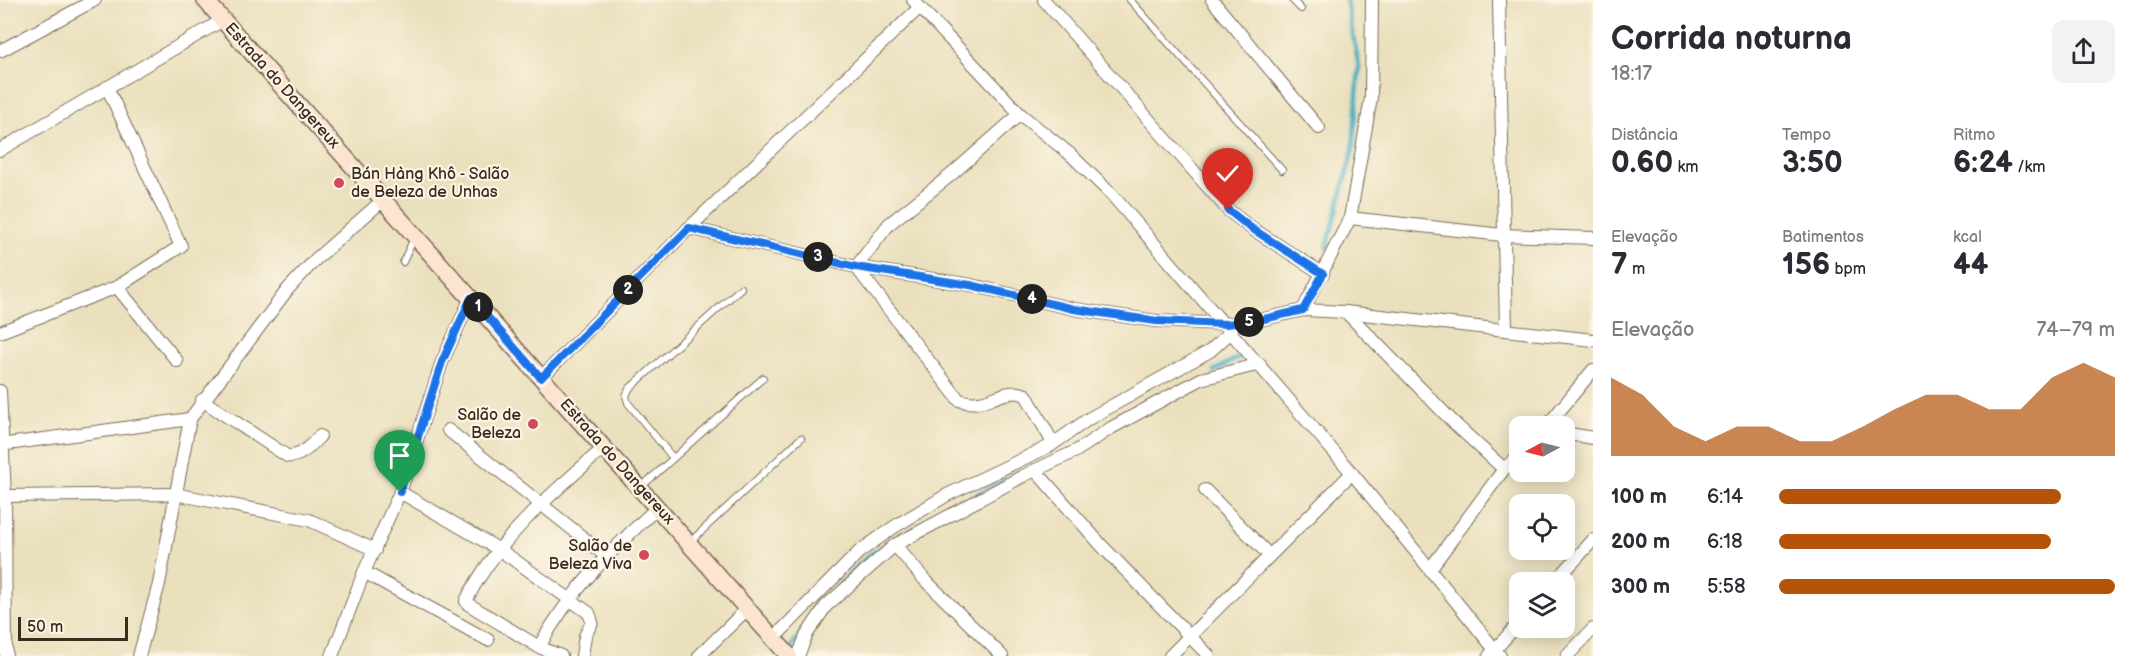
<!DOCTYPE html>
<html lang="pt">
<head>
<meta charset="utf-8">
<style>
	body { margin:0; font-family:"Balsamiq Sans",sans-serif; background:#f2f2f3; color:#2b2b33; height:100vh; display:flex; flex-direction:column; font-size:22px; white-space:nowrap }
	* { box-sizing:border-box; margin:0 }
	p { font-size:20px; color:#7c7c81 }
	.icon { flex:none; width:33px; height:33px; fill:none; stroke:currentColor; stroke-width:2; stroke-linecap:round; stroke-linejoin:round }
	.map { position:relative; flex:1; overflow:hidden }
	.details { display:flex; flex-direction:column; background:#fff; width:540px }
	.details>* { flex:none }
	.needle { width:39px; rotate:263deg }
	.buttons { position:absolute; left:1509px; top:416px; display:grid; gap:12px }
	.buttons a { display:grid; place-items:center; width:66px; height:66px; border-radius:12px; background:#fff; box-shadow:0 3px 15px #0003; font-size:30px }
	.scale { position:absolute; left:18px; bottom:15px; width:110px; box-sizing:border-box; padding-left:6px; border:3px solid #3b2a1e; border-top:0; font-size:16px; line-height:21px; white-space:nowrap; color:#3b2a1e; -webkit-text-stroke:4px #fcf5e5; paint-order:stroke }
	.pin { position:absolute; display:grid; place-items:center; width:51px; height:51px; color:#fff; margin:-62px -26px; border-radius:50% 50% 50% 0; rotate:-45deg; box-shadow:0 0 6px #0007 }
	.pin .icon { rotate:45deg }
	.km { position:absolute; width:30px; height:30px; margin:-15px; border-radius:50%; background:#222; color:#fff; font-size:16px; line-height:30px; text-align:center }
	.round { display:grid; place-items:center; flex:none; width:63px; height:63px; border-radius:12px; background:#f2f2f3 }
	.summary { display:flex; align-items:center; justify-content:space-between; height:102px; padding:0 18px }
	h1 { font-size:33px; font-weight:700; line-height:45px }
	.stats { display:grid; grid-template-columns:repeat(3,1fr); gap:9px; height:102px; padding:6px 18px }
	.stats div { display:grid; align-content:center }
	.stats b { font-size:30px; font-weight:700 }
	.stats small { font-size:16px; font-weight:400 }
	.stats p { font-size:16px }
	.chart { height:168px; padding:12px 18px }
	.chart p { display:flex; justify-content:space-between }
	.chart svg { width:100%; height:108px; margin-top:6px; fill:#b45309; opacity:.7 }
	ul { padding:0 18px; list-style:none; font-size:20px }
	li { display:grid; grid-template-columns:96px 72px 1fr; align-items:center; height:45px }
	li i { height:15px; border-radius:8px; background:#b45309 }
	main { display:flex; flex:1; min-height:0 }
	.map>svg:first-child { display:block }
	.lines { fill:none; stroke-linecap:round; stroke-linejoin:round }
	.stream { stroke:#44acc4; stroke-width:4.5 }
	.service-casing { stroke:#786a56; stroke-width:8 }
	.minor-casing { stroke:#786a56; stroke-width:14 }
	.secondary-casing { stroke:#786a56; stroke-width:19 }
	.service { stroke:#fff; stroke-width:6 }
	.minor { stroke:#fff; stroke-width:12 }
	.secondary { stroke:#fde4d0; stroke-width:16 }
	.route-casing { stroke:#fff; stroke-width:12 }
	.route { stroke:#1a73e8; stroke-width:8 }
	.poi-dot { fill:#d1495b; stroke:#fcf5e5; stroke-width:2 }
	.labels { text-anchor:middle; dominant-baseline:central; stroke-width:4.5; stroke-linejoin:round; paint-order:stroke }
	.street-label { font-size:16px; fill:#3b2a1e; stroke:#fcf5e5 }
	.poi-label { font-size:16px; fill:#3b2a1e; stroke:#fcf5e5; text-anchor:end }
</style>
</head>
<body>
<main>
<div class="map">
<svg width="1593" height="656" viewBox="0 0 1593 656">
	<rect width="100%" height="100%" fill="#fcf5e5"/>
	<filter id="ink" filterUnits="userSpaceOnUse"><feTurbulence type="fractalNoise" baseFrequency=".0167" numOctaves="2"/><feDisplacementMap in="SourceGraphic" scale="12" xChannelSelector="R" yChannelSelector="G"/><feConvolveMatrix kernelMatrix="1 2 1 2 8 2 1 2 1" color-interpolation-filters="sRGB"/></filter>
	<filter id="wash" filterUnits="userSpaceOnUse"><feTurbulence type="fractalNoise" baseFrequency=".008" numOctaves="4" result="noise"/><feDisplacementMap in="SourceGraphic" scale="24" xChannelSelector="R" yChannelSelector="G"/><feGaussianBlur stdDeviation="1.35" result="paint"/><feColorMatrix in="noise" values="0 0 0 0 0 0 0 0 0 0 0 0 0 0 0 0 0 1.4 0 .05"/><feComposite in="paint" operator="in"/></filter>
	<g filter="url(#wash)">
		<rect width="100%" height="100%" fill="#eae0bd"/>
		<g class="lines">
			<!-- stream -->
			<g class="stream">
				<path d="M 1327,248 L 1353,150 L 1359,67 L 1346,0"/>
				<path d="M 1214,371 L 1243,355"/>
				<path d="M 967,500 L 1004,479"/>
				<path d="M 820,605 L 868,556 L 915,528"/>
				<path d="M 789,650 L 805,627"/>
			</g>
		</g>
	</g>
	<g filter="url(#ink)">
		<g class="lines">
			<defs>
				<g id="service">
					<path d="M 1130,0 L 1282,170"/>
					<path d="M 1292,0 L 1301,9"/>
					<path d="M 403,262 L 414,238"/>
					<path d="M 673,458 L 628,403 L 626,396 L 629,389 L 741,288"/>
					<path d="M 640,488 L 763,378"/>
					<path d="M 689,543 L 801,438"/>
				</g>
				<g id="minor">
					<path d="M 913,0 L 1020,114 L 1071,155 L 1113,196 L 1352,473 L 1500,656"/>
					<path d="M 1044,0 L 1228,210 L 1251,228 L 1323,274"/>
					<path d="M 1212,0 L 1319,128"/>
					<path d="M 1499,0 L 1506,329"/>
					<path d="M 0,51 L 95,0"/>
					<path d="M 1020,114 L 952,174 L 889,224 L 856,267 L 959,400 C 989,410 1002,385 1026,395 L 1053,443"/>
					<path d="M 0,150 L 223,20"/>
					<path d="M 1350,218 L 1371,98 L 1372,0"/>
					<path d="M 689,228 L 856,267 L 971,285 L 1074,309 L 1156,321 L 1226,324 L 1255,321 L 1303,310 L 1346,312 L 1593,340"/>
					<path d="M 117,287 L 177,361"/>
					<path d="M 1303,310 L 1350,218 L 1502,235 L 1593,238"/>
					<path d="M 1346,312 L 1455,424 L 1504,469"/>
					<path d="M 0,332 L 117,287 L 181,246 L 107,87"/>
					<path d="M 541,378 L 689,228 L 919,8"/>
					<path d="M 0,391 L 5,496 L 6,656"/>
					<path d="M 202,400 L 287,456 C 301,458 311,445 320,436"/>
					<path d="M 1547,426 L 1593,370"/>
					<path d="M 448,430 L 606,556"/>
					<path d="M 1564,433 L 1593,438"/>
					<path d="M 0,445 L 190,419"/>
					<path d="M 1035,470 L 1102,546 L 1209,656"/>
					<path d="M 1205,490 L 1269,555"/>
					<path d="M 400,492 L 500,550 L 589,613 L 592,622 L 585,636 L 582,656"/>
					<path d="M 5,496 L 175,494 L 309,520 L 375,550"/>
					<path d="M 895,545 L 923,578 L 1002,656"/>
					<path d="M 1430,569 L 1504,469 L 1520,454"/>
					<path d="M 364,572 L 488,640"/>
					<path d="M 1555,582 L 1593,540"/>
					<path d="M 773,639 L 859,552 L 894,527 L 947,495 L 1050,446 L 1090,418 L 1210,351 L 1232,331"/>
					<path d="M 539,647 C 570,591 610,551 657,508"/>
					<path d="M 139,656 L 159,584 L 190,419 L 288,289 L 316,259 L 383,200"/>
					<path d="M 332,656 L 364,572 L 400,492 L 442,362 L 471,298"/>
					<path d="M 561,656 L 539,647 L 468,604 L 466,601 C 496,540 553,492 604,448"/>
					<path d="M 699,656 L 747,609"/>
					<path d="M 798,656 L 807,634 L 826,606 L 895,545 L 1023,476 L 1076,451 L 1111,428 L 1201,379 L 1260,364"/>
					<path d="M 1170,656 L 1352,473"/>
					<path d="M 1489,656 L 1520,622"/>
					<path d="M 1567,656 L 1593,629"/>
				</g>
				<path id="secondary" d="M 205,0 L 789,656"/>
			</defs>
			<!-- service casing -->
			<use href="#service" class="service-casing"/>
			<!-- minor casing -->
			<use href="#minor" class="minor-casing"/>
			<!-- secondary casing -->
			<use href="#secondary" class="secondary-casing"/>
			<!-- service -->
			<use href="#service" class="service"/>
			<!-- minor -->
			<use href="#minor" class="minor"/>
			<!-- secondary -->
			<use href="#secondary" class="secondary"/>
		</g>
	</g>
	<g class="lines" filter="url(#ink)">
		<defs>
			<path id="route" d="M 400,492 L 442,362 L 471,298 L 541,378 L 689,228 L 856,267 L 970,285 L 1074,309 L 1156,321 L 1226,324 L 1255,321 L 1303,310 L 1323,274 L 1251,228 L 1228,210"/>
		</defs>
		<!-- route casing -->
		<use href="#route" class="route-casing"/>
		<!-- route -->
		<use href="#route" class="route"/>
	</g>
	<!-- markers -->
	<g class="poi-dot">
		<circle cx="339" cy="183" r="6"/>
		<circle cx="533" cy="424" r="6"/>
		<circle cx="644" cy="555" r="6"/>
	</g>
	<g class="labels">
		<!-- street labels -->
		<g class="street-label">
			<text transform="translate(282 86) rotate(48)">Estrada do Dangereux</text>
			<text transform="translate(617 462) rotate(48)">Estrada do Dangereux</text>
		</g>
		<!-- poi labels -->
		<g class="poi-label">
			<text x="351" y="174" text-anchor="start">Bán Hàng Khô - Salão<tspan x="351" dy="18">de Beleza de Unhas</tspan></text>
			<text x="521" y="415">Salão de<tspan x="521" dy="18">Beleza</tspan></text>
			<text x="632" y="546">Salão de<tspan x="632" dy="18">Beleza Viva</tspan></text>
		</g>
	</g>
</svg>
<div class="buttons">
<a><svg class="needle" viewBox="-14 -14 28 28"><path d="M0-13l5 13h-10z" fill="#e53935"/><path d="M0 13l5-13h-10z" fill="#7c7c81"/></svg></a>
<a><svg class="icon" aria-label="locate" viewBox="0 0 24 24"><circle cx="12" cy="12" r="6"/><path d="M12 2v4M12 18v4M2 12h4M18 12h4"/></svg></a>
<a><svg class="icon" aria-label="layers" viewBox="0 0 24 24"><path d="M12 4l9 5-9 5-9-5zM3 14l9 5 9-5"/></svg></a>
</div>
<div class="scale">50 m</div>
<div class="pin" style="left:400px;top:492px;background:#1e9e55"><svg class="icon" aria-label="arrive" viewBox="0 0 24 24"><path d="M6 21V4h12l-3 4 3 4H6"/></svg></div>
<div class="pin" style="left:1228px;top:210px;background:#d93025"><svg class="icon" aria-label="check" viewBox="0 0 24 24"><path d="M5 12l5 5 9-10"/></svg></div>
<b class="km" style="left:478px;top:307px">1</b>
<b class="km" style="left:628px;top:290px">2</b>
<b class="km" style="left:818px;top:257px">3</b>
<b class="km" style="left:1032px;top:299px">4</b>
<b class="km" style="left:1249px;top:322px">5</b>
</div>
<section class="details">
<div class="summary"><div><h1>Corrida noturna</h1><p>18:17</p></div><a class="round"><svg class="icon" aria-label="share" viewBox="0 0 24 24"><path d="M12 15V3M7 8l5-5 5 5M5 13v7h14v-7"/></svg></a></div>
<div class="stats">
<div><p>Distância</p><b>0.60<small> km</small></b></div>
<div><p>Tempo</p><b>3:50</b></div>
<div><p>Ritmo</p><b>6:24<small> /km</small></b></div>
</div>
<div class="stats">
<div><p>Elevação</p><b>7<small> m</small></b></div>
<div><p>Batimentos</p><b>156<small> bpm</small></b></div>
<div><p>kcal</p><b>44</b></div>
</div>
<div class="chart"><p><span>Elevação</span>74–79 m</p>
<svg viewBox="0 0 160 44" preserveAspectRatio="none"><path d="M0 44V12L10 19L20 32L30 38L40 32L50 32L60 38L70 38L80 32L90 25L100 19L110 19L120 25L130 25L140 12L150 6L160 12V44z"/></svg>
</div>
<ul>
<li><b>100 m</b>6:14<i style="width:84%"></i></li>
<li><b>200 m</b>6:18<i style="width:81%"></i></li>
<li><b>300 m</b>5:58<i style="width:100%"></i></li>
</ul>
</section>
</main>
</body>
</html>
